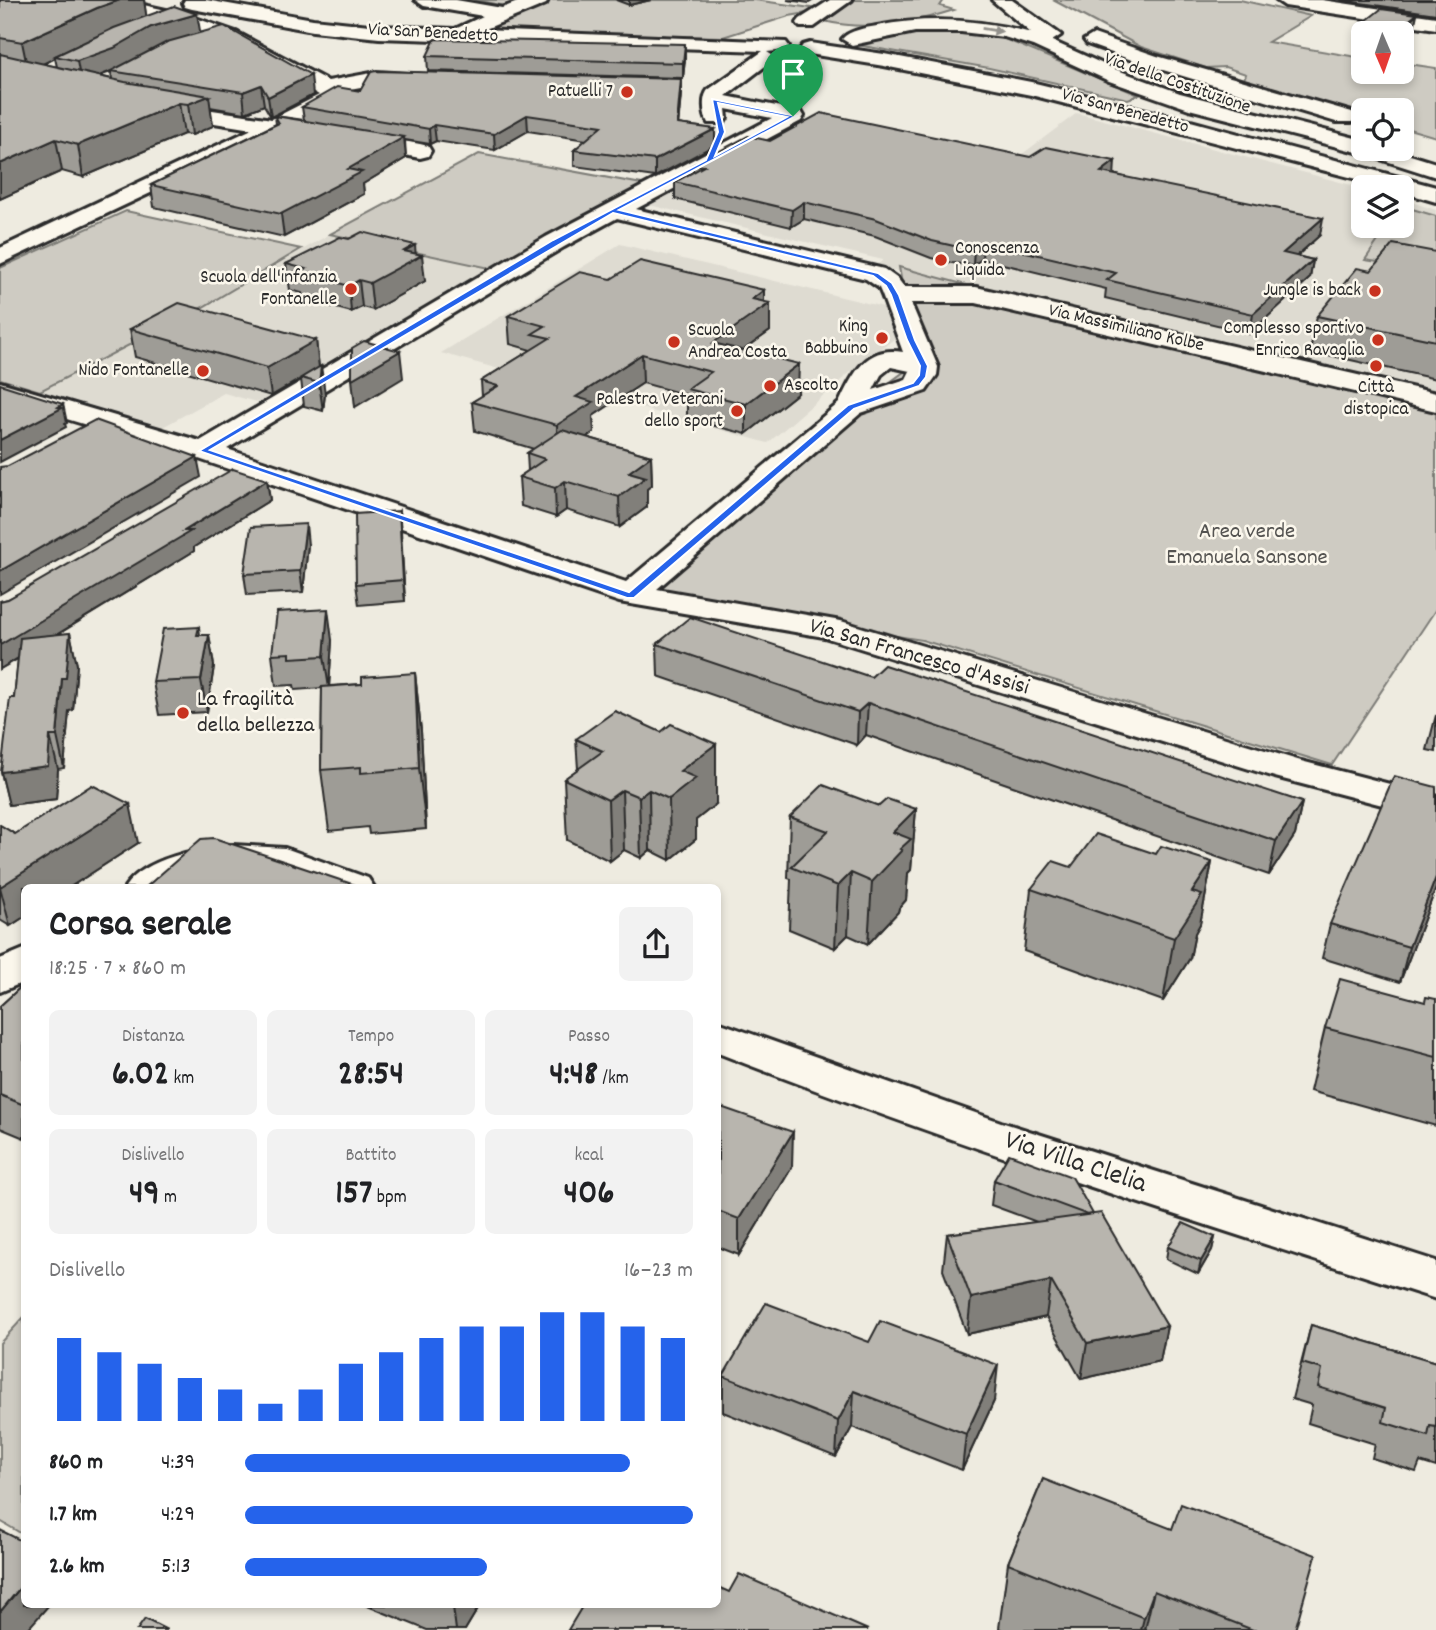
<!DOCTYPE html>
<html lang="it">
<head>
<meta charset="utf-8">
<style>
	body { margin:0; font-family:Dekko,sans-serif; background:#f2f2f2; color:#202124; height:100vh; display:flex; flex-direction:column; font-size:26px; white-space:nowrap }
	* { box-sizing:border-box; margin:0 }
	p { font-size:23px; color:#757577 }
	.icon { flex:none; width:38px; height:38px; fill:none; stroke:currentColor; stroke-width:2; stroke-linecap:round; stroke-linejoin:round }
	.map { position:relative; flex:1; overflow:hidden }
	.sheet { position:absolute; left:21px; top:884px; width:700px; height:724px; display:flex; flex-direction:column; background:#fff; border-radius:10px; box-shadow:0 4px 10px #0003 }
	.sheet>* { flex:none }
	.needle { width:46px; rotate:178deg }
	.tools { position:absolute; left:1351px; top:21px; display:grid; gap:14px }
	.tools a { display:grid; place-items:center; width:63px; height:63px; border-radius:10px; background:#fff; box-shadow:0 4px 10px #0003; font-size:35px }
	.pin { position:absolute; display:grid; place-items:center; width:60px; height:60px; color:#fff; margin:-72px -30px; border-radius:50% 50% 50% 0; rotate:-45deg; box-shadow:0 0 7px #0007 }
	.pin .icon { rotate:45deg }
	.round { display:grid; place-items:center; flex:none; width:74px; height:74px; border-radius:10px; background:#f2f2f2 }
	.head { display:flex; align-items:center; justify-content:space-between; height:119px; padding:0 28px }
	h1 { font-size:38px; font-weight:800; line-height:52px }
	.metrics { display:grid; grid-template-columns:repeat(3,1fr); gap:10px; height:119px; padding:7px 28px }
	.metrics div { display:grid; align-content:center; border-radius:10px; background:#f2f2f2; text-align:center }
	.metrics b { font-size:35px; font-weight:800 }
	.metrics small { font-size:19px; font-weight:400 }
	.metrics p { font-size:19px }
	.chart { height:196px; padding:14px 28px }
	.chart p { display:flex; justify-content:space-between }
	.chart svg { width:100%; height:126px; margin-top:7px; stroke:#2563eb; stroke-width:6 }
	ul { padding:0 28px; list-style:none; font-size:23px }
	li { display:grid; grid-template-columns:112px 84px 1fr; align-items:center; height:52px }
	li i { height:18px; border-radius:9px; background:#2563eb }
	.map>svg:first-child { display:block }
	.built { fill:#dedbd1 }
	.green { fill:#cecbc2; stroke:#7c7b76; stroke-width:2 }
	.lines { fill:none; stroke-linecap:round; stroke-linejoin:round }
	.minor-casing { stroke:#2b2b2b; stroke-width:6 }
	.highway-casing { stroke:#2b2b2b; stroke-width:6 }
	.minor { fill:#fbf7ec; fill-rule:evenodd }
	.highway { fill:#fbf7ec; fill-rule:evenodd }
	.wall { fill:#9e9c96; stroke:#2b2b2b; stroke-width:2; fill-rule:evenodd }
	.shaded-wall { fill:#817f7a; stroke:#2b2b2b; stroke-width:2 }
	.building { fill:#b8b5ae; stroke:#2b2b2b; stroke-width:2 }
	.oneway { fill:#93918c }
	.route { fill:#2563eb; stroke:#fff; stroke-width:2; fill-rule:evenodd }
	.poi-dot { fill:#c8321e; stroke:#fbf7ec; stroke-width:2.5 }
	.labels { text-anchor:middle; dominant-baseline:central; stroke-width:5; stroke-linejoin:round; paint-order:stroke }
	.far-street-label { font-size:19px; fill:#2b2b2b; stroke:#fbf7ec }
	.far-poi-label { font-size:19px; fill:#2b2b2b; stroke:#fbf7ec; text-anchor:end }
	.park-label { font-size:23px; fill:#545351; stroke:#fbf7ec }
	.street-label { font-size:23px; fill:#2b2b2b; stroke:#fbf7ec }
	.poi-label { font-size:23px; fill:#2b2b2b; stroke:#fbf7ec; text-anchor:start }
	.near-street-label { font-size:28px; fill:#2b2b2b; stroke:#fbf7ec }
</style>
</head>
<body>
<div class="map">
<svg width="1436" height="1630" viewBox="0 0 1436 1630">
	<rect width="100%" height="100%" fill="#eeebe0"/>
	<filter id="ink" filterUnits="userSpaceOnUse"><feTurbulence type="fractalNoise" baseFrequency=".0143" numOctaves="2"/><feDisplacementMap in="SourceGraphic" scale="14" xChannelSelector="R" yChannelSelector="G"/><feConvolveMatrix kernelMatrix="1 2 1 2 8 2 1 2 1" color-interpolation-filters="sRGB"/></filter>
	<g filter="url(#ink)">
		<!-- built -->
		<g class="built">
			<path d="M 1077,113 L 1363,188 L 1363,226 L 1402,226 L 1402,199 L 1436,210 L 1436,390 L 1252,349 L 1245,354 L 876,266 L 883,260 L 645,204 L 741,151 L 1017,158 Z"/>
			<path d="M 330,234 L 499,270 L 267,405 L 224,393 L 161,428 L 40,391 L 203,307 Z"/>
			<path d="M 620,244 L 896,310 L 903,332 L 847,375 L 768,443 L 441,353 Z"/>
		</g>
		<!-- green -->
		<g class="green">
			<path d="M 475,0 L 755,0 L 825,10 L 789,16 L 723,37 L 464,32 L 515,8 Z"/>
			<path d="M 853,0 L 944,0 L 940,6 L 954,10 C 913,23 867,32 824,21 Z"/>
			<path d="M 1053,0 L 1240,0 L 1311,16 L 1268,42 L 1363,58 L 1363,72 L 1402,72 L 1402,63 L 1436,68 L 1436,137 L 1402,127 L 1402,110 L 1363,110 L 1363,115 L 1243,81 L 1246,74 L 1225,67 L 1206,68 L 1141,47 Z"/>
			<path d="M 952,31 L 1000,37 L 1139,95 L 1128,99 L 989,68 L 857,45 L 891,34 Z"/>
			<path d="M 479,154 L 658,187 L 499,270 L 330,234 Z"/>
			<path d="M 1402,206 L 1436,216 L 1436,271 L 1365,260 L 1388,226 L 1402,226 Z"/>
			<path d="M 126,211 L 301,249 L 203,307 L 40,391 L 0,379 L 0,268 Z"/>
			<path d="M 899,267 L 1116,325 L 1436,399 L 1436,609 L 1332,765 L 922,640 L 692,604 L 650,585 L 788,457 L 916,363 Z"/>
			<path d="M 24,1317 L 24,1535 L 0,1521 L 0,1343 Z"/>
		</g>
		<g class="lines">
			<defs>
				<g id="minor">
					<path d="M 87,0 L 121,0 L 184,14 L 236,32 L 328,81 L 377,72 L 427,75 L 430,79 L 427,83 L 377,84 L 339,91 L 336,102 L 291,127 L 288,132 L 278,133 L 0,264 L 0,248 L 252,129 L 151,113 L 148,108 L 151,103 L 159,102 L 272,119 L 319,95 L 222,40 L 172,23 L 89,4 Z"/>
					<path d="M 185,0 L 206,0 L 313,19 L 379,26 L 455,29 L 483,16 L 424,6 L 415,0 L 456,0 L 502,8 L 523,0 L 548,0 L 546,4 L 483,30 L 786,42 L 789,46 L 786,50 L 767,52 L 775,57 L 772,61 L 726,96 L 801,111 L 804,116 L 801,121 L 636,209 L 884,269 L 898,279 L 904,287 L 976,287 L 1436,393 L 1436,411 L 976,303 L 911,303 L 938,367 L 937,375 L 926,391 L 861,413 L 657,589 L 841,621 L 1301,761 L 1436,796 L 1436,819 L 1275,777 L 824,637 L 619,602 L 193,457 L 0,399 L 0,382 L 200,441 L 546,237 L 772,118 L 726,109 L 727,118 L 724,123 L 708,123 C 703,114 702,97 708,90 L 763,51 L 379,38 L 313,31 L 192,9 L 185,7 L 183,3 ZM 617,218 L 866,279 L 879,288 L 882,295 L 903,352 C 866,345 853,374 839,403 L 626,582 L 227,449 L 564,247 ZM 891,367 L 910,371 L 906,379 L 873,390 L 881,375 Z"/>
					<path d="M 830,0 L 852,0 L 814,27 L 800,27 L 797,23 L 800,19 Z"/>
					<path d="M 1276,0 L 1322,0 L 1436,17 L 1436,29 L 1285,6 Z"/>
					<path d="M 810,43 L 884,54 L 1031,82 L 1183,119 L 1436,187 L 1436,202 L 1402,192 L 1402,187 L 1388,187 L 1031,95 L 884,66 L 803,53 L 800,49 L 803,45 Z"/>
					<path d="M 353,132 L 420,144 L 428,146 L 431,151 L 428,156 L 420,158 L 345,144 L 342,139 L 345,134 Z"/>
					<path d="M 233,845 L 285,848 L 368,878 L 374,887 L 318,887 L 279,872 L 233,869 L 204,872 L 176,887 L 125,887 C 144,858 200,848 233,845 Z"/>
					<path d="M 24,949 L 24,982 L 0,992 L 0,959 Z"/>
					<path d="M 718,1022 L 1001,1122 L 1436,1261 L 1436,1299 C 1195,1222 954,1145 718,1053 Z"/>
				</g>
				<g id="highway">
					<path d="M 992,0 L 1012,0 L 1061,35 L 1052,41 L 1112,68 L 1180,93 L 1363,140 L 1363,149 L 1391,149 L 1436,163 L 1436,177 L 1361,153 L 1189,109 L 1109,81 L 1033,46 L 1004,37 L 961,32 L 915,32 L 852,45 L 842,39 C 849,30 866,28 877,26 C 929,16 980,19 1031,33 Z"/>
					<path d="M 1094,34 L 1157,56 L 1352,112 L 1355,117 L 1352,122 L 1336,122 L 1143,64 L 1087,44 L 1084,40 Z"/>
				</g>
			</defs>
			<!-- minor casing -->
			<use href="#minor" class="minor-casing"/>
			<!-- highway casing -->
			<use href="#highway" class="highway-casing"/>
			<!-- minor -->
			<use href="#minor" class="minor"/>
			<!-- highway -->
			<use href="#highway" class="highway"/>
		</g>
		<!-- wall -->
		<g class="wall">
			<path d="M 0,0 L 144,0 L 146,16 L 200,33 L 313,95 L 271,117 L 264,105 L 245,113 L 210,107 L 213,126 L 192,135 L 184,134 L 83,177 L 62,171 L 0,199 ZM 55,58 L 57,67 L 44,64 ZM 111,72 L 112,79 L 99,76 Z"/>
			<path d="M 616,0 L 651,0 L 629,5 Z"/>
			<path d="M 787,0 L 814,0 L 809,3 Z"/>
			<path d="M 1340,0 L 1436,0 L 1436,14 Z"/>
			<path d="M 1362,24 L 1414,28 L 1402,33 L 1363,33 L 1363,39 L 1360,38 Z"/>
			<path d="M 685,44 L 685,59 L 683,78 L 428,71 L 427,56 Z"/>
			<path d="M 681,79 L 681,94 L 678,124 L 715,129 L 715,145 L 655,177 L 574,166 L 574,150 L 586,140 L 528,131 L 495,150 L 436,141 L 430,144 L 405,140 L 406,158 L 363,184 L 364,194 L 284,237 L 154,207 L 151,185 L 276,124 L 275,116 L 304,120 L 302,107 L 360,91 Z"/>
			<path d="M 770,141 L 1030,157 L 1114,174 L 1320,235 L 1297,256 L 1313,260 L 1310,278 L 1250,333 L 1105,298 L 1106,289 L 982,259 L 973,265 L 952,263 L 931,258 L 875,236 L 804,219 L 791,227 L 675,199 L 675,182 L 693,172 L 693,165 Z"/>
			<path d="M 349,239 L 415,245 L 415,254 L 425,281 L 373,310 L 362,307 L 351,312 L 303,299 L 302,293 L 290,290 L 286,264 Z"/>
			<path d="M 1436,252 L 1436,379 L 1310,351 L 1317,316 L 1371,271 Z"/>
			<path d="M 611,279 L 764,290 L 764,302 L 770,331 L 743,350 L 798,393 L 746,434 L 687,419 L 687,395 L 643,383 L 593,416 L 594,432 L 586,437 L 651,456 L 652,485 L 647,489 L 647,507 L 620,527 L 566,510 L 556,517 L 521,506 L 519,477 L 528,471 L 527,453 L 534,449 L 475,431 L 472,402 L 482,396 L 481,381 L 531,350 L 510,344 L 508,316 Z"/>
			<path d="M 130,329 L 316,340 L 319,367 L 325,394 L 323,411 L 304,406 L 301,379 L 271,396 L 135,357 Z"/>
			<path d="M 267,480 L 270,500 L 194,547 L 194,551 L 57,635 L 70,633 L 77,665 L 73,710 L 69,711 L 64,768 L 58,769 L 56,799 L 9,805 L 1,772 L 14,698 L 18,659 L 0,669 L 0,601 L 8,599 Z"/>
			<path d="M 399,511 L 405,601 L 359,605 L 356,584 Z"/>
			<path d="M 308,545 L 303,592 L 247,595 L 244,574 Z"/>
			<path d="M 199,627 L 200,635 L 209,635 L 214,666 L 207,712 L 159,715 L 153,682 Z"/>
			<path d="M 332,640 L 329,686 L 362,684 L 415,673 L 421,731 L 426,829 L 369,834 L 368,827 L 329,831 L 321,770 L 322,688 L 295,690 L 294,685 L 276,686 L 272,654 Z"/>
			<path d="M 657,644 L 871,677 L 1302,802 L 1295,835 L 1269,875 L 866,735 L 857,745 L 658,676 Z"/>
			<path d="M 1436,715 L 1436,752 L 1427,750 Z"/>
			<path d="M 576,739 L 716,804 L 696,820 L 696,839 L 670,860 L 650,850 L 641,858 L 624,850 L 610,861 L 567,840 L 564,779 L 578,769 Z"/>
			<path d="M 879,806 L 916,809 L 911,870 L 908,873 L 906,900 L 899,908 L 898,912 L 868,944 L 848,935 L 835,948 L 789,929 L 791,879 L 788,878 L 790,817 Z"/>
			<path d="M 0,825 L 15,834 L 138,843 L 70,887 L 24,887 L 24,917 L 10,926 L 0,920 Z"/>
			<path d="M 1156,854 L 1212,862 L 1200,924 L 1195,933 L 1190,958 L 1163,1001 L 1024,951 L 1031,889 L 1071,867 Z"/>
			<path d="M 1436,888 L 1400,982 L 1322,958 L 1330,924 Z"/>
			<path d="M 24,984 L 24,1138 L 0,1128 L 0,1006 Z"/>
			<path d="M 1436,999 L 1436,1126 L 1310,1091 L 1325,1028 Z"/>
			<path d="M 718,1106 L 792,1167 L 739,1255 L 718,1247 Z"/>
			<path d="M 994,1180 L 1093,1214 L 1167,1326 L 1160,1361 L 1081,1379 L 1046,1317 L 967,1334 L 943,1270 L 947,1234 L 1037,1222 L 991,1205 Z"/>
			<path d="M 1215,1237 L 1212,1250 L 1198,1274 L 1166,1259 L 1168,1247 Z"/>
			<path d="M 1311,1325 L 1436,1362 L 1436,1467 L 1420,1462 L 1416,1472 L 1372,1458 L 1375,1444 L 1308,1423 L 1312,1405 L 1292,1399 Z"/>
			<path d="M 723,1376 L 994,1401 L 962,1470 L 852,1427 L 836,1457 L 723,1412 Z"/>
			<path d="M 1043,1479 L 1295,1630 L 1002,1630 L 999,1628 L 1008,1563 Z"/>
			<path d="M 365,1605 L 480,1605 L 465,1630 L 427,1630 Z"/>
		</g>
		<!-- shaded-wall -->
		<g class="shaded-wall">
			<path d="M 120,0 L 144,0 L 147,20 L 55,56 L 55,58 L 28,71 L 22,42 L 97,8 Z"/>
			<path d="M 629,0 L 651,0 L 629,5 Z"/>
			<path d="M 197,14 L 201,36 L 81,83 L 77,61 L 151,27 Z"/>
			<path d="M 1417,14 L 1414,28 L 1402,39 L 1402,33 L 1397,33 L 1398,29 Z"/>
			<path d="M 685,44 L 685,59 L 683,78 L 683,63 Z"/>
			<path d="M 311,75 L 313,95 L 271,117 L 268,97 Z"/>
			<path d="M 681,79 L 681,94 L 677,139 L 677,124 Z"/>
			<path d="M 261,85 L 264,105 L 245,113 L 243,92 Z"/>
			<path d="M 209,96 L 213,126 L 192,135 L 188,104 Z"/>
			<path d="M 179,103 L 184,134 L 83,177 L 78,145 Z"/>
			<path d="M 527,115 L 528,131 L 495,150 L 494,134 Z"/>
			<path d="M 434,125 L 436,141 L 430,144 L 429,129 Z"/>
			<path d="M 715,129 L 715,145 L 655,177 L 655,160 Z"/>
			<path d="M 404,137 L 406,158 L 363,184 L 364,194 L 284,237 L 281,214 L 348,169 Z"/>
			<path d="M 56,139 L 62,171 L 0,199 L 0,164 Z"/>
			<path d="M 1115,161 L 1114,178 L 1101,172 Z"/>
			<path d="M 804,202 L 804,219 L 791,227 L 792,210 Z"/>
			<path d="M 1323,218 L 1320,235 L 1280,271 L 1283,253 Z"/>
			<path d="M 983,242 L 982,259 L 973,265 L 974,248 Z"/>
			<path d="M 415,245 L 416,259 L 422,255 L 425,281 L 373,310 L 370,283 L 404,251 Z"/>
			<path d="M 1313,260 L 1310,278 L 1250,333 L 1253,314 Z"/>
			<path d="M 359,280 L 362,307 L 351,312 L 349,286 Z"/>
			<path d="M 764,290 L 764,308 L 770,303 L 770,331 L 713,372 L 713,343 L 752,299 Z"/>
			<path d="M 316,340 L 319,368 L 271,396 L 267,368 Z"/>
			<path d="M 400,351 L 403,378 L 355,407 L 352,379 Z"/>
			<path d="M 642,354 L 643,383 L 593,416 L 594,432 L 558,456 L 557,425 L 576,397 Z"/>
			<path d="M 799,364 L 798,393 L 746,434 L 746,404 Z"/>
			<path d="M 321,366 L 325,394 L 323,411 L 319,383 Z"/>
			<path d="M 63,404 L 67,423 L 65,424 L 66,427 L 0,462 L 0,440 Z"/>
			<path d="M 651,456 L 652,485 L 647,489 L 647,507 L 620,527 L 619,497 L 629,472 Z"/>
			<path d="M 197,457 L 201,477 L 0,594 L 0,571 Z"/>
			<path d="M 267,480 L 270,500 L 194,547 L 194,551 L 0,669 L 0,645 Z"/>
			<path d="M 565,481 L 566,510 L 556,517 L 555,488 Z"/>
			<path d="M 399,511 L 401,531 L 405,601 L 403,580 Z"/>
			<path d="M 306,524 L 308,545 L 303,592 L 300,571 Z"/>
			<path d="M 328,609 L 332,640 L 329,688 L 324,656 Z"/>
			<path d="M 70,633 L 77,665 L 73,710 L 69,711 L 64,768 L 57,736 L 62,678 Z"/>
			<path d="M 209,635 L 214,666 L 207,712 L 201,680 Z"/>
			<path d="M 415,673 L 421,731 L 426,829 L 419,768 Z"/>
			<path d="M 868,703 L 866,735 L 857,745 L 858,712 Z"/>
			<path d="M 50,736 L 58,769 L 56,799 L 9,805 L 1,772 Z"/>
			<path d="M 716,744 L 716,804 L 696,820 L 696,839 L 670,860 L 669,799 L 680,771 Z"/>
			<path d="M 622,790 L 624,850 L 610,861 L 608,800 Z"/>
			<path d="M 649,790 L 650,850 L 641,858 L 639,797 Z"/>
			<path d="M 1302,802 L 1295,835 L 1269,875 L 1276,841 Z"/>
			<path d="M 130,804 L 138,843 L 70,887 L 24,887 L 24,917 L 10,926 L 0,887 Z"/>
			<path d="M 916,809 L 911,870 L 908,873 L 906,900 L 899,908 L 898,912 L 868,944 L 872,882 L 893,832 Z"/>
			<path d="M 1212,862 L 1200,924 L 1195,933 L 1190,958 L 1163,1001 L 1174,938 L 1192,892 Z"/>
			<path d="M 851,873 L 848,935 L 835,948 L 838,886 Z"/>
			<path d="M 1436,877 L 1436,888 L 1400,982 L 1409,947 Z"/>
			<path d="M 793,1132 L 792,1167 L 739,1255 L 739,1219 Z"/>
			<path d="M 1215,1237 L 1212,1250 L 1198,1274 L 1201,1261 Z"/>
			<path d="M 1051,1281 L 1046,1317 L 967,1334 L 971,1298 Z"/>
			<path d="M 1167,1326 L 1160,1361 L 1081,1379 L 1087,1343 Z"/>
			<path d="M 998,1365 L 994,1401 L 962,1470 L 966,1434 Z"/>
			<path d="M 854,1391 L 852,1427 L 836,1457 L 838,1421 Z"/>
			<path d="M 24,1583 L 24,1605 L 49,1605 L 27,1630 L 0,1630 L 0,1612 Z"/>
			<path d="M 1154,1591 L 1145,1630 L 1141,1630 L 1144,1618 Z"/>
			<path d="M 454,1605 L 480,1605 L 465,1630 L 456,1630 L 453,1607 Z"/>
		</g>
		<!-- building -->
		<g class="building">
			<path d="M 0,0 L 120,0 L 97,8 L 22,42 L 0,38 Z"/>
			<path d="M 174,6 L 197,14 L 151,27 L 114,48 L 77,61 L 55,56 L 114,28 Z"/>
			<path d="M 1381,9 L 1417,14 L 1398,29 L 1362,24 Z"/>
			<path d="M 224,26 L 311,75 L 268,97 L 261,85 L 243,92 L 111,71 L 167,42 Z"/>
			<path d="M 435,39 L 685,44 L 683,63 L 427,56 Z"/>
			<path d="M 0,54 L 125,82 L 209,96 L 188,104 L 179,103 L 78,145 L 56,139 L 0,164 Z"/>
			<path d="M 376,71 L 681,79 L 677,124 L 715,129 L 655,160 L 574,150 L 602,126 L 527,115 L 494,134 L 434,125 L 429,129 L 302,107 L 337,87 L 360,91 L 371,72 Z"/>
			<path d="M 821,113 L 1030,157 L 1046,147 L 1115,161 L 1101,172 L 1323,218 L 1283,253 L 1313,260 L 1253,314 L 1107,280 L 1116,273 L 983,242 L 974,248 L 954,246 L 932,241 L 876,219 L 804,202 L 792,210 L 675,182 L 704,166 L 693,165 L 748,136 L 770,141 Z"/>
			<path d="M 275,116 L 404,137 L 348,169 L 362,172 L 281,214 L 151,185 L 279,123 Z"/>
			<path d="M 362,232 L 415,245 L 404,251 L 422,255 L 370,283 L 359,280 L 349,286 L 300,272 L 306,269 L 286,264 L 340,237 L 349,239 Z"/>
			<path d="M 1393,244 L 1436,252 L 1436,341 L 1317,316 L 1357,268 L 1371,271 Z"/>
			<path d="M 640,261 L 764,290 L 752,299 L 770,303 L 713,343 L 799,364 L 746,404 L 687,389 L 711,372 L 642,354 L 576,397 L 593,402 L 557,425 L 472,402 L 498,386 L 481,381 L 550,338 L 532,334 L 545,326 L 508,316 L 580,272 L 611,279 Z"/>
			<path d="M 179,303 L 316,340 L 267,368 L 130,329 Z"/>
			<path d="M 364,341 L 400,351 L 352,379 L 352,348 Z"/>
			<path d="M 321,366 L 319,383 L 301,378 Z"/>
			<path d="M 0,384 L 63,404 L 58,407 L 62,408 L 0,440 Z"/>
			<path d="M 95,420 L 197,457 L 0,571 L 0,467 L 8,466 Z"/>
			<path d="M 562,430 L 651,456 L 629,472 L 646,477 L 619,497 L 565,481 L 555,488 L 519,477 L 545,459 L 527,453 Z"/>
			<path d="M 233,469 L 267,480 L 184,531 L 191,531 L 0,645 L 0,601 L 8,599 Z"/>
			<path d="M 399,511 L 403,580 L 356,584 L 355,514 Z"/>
			<path d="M 306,524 L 300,571 L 244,574 L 251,527 Z"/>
			<path d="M 328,609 L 324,656 L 290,658 L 290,653 L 272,654 L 277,612 Z"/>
			<path d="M 690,617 L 871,677 L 884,665 L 1302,802 L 1276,841 L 868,703 L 858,712 L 657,644 Z"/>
			<path d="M 199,627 L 197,635 L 209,635 L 201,680 L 153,682 L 163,629 Z"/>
			<path d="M 70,633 L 66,678 L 62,678 L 57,736 L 50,736 L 48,766 L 1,772 L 10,698 L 14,698 L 20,638 Z"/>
			<path d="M 415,673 L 419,768 L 361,773 L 361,767 L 321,770 L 322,687 L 362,684 L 362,677 Z"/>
			<path d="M 615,711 L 661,732 L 671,724 L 716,744 L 680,771 L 696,778 L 669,799 L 649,790 L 639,797 L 622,790 L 608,800 L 564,779 L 603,751 L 576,739 Z"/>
			<path d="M 1394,776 L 1436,787 L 1436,877 L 1409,947 L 1330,924 Z"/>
			<path d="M 92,785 L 130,804 L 0,887 L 0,825 L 15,834 Z"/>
			<path d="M 823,785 L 879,806 L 887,799 L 916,809 L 893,832 L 911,839 L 900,849 L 902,850 L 872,882 L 851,873 L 838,886 L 791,867 L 828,831 L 790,817 Z"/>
			<path d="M 1096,834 L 1156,854 L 1161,846 L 1212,862 L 1192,892 L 1202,895 L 1174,938 L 1031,889 L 1053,861 L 1071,867 Z"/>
			<path d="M 214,838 L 352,884 L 349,887 L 146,887 L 201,839 Z"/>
			<path d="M 1340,979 L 1425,1002 L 1426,997 L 1436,999 L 1436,1057 L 1325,1028 Z"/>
			<path d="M 24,984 L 24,1105 L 0,1095 L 0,1006 Z"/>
			<path d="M 718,1106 L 793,1132 L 739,1219 L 718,1211 Z"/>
			<path d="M 1009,1154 L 1072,1177 L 1093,1214 L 1088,1215 L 994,1180 Z"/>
			<path d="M 1101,1213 L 1167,1326 L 1087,1343 L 1051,1281 L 971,1298 L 947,1234 Z"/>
			<path d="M 1183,1223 L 1215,1237 L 1201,1261 L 1168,1247 Z"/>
			<path d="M 766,1303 L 869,1342 L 880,1321 L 998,1365 L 966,1434 L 854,1391 L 838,1421 L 723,1376 Z"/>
			<path d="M 1311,1325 L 1436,1362 L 1436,1427 L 1430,1426 L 1428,1436 L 1383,1422 L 1386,1408 L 1318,1387 L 1322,1369 L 1302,1363 Z"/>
			<path d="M 1043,1479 L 1172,1529 L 1181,1504 L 1316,1555 L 1295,1630 L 1253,1630 L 1154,1591 L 1144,1618 L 1008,1563 Z"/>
			<path d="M 0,1530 L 24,1542 L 24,1583 L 0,1612 Z"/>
			<path d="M 739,1574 L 868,1630 L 568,1630 L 583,1605 L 718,1605 L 718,1587 L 729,1592 Z"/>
			<path d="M 145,1619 L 167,1630 L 137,1630 Z"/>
		</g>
		<!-- one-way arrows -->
		<defs><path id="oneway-solid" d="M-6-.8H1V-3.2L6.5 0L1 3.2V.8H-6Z" transform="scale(1.75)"/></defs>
		<use class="oneway" href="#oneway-solid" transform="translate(992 30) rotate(9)"/>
	</g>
	<!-- route -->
	<path class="route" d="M 712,99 L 796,116 L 619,210 L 878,273 L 892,283 L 899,295 L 915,340 L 928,366 L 926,377 L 919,386 L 854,409 L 634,598 L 627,598 L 199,451 L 553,240 L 706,160 L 718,132 ZM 718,103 L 787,117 L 715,156 L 725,132 ZM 613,213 L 873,276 L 886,286 L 891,295 L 907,340 L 920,366 L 919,375 L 913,383 L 848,405 L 629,592 L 210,450 Z"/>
	<!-- markers -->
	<g class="poi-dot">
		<circle cx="627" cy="92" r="7"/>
		<circle cx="941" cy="260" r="7"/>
		<circle cx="351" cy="289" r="7"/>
		<circle cx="1375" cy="291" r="7"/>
		<circle cx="882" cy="338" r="7"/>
		<circle cx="1378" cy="340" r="7"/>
		<circle cx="674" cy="342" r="7"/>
		<circle cx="1376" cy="366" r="7"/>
		<circle cx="203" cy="371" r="7"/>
		<circle cx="770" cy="386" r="7"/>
		<circle cx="737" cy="411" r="7"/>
		<circle cx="183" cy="713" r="7"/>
	</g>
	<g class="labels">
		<!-- far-street labels -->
		<g class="far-street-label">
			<text transform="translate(433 34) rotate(3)">Via San Benedetto</text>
			<text transform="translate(1177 84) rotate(19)">Via della Costituzione</text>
			<text transform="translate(1125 112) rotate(15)">Via San Benedetto</text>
			<text transform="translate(1126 329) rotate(13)">Via Massimiliano Kolbe</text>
		</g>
		<!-- far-poi labels -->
		<g class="far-poi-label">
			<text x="613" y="92">Patuelli 7</text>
			<text x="955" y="249" text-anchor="start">Conoscenza<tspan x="955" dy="22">Liquida</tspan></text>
			<text x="337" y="278">Scuola dell'infanzia<tspan x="337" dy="22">Fontanelle</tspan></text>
			<text x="1361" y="291">Jungle is back</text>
			<text x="868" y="327">King<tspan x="868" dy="22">Babbuino</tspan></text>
			<text x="1364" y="329">Complesso sportivo<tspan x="1364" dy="22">Enrico Ravaglia</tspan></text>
			<text x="688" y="331" text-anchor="start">Scuola<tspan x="688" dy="22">Andrea Costa</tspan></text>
			<text x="189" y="371">Nido Fontanelle</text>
			<text x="784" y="386" text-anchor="start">Ascolto</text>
			<text x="1376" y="388" text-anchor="middle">Città<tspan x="1376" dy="22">distopica</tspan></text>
			<text x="723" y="400">Palestra Veterani<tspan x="723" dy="22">dello sport</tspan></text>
		</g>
		<!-- park labels -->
		<g class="park-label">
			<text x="1247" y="532">Area verde<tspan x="1247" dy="26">Emanuela Sansone</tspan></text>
		</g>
		<!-- street labels -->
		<g class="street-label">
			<text transform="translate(919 658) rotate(16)">Via San Francesco d'Assisi</text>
		</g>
		<!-- poi labels -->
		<g class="poi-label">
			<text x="197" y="700">La fragilità<tspan x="197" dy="26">della bellezza</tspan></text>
		</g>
		<!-- near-street labels -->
		<g class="near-street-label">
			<text transform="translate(1075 1164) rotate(18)">Via Villa Clelia</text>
		</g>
	</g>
</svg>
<div class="tools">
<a><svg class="needle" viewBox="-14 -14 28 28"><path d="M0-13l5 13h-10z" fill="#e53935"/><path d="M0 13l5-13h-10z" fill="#757577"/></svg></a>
<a><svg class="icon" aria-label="locate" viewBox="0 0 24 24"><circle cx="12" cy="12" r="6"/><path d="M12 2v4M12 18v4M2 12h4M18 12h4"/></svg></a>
<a><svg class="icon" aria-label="layers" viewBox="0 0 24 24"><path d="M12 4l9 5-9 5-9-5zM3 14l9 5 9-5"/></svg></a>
</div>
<div class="pin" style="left:793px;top:116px;background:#1e9e55"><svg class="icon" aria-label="arrive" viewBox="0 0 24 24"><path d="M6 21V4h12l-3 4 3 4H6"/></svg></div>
<section class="sheet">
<div class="head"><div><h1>Corsa serale</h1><p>18:25 · 7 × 860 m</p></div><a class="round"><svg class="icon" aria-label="share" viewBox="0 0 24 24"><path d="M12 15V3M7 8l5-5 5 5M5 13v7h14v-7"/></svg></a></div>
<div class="metrics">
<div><p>Distanza</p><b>6.02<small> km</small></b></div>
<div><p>Tempo</p><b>28:54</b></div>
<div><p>Passo</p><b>4:48<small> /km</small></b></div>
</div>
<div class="metrics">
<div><p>Dislivello</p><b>49<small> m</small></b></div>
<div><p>Battito</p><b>157<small> bpm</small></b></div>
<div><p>kcal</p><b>406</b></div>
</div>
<div class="chart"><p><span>Dislivello</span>16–23 m</p>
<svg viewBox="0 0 160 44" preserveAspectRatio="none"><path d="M5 44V15M15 44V20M25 44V24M35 44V29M45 44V33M55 44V38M65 44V33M75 44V24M85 44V20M95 44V15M105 44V11M115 44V11M125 44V6M135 44V6M145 44V11M155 44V15"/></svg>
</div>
<ul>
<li><b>860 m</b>4:39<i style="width:86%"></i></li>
<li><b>1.7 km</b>4:29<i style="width:100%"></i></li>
<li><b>2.6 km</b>5:13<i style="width:54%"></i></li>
</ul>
</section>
</div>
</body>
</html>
